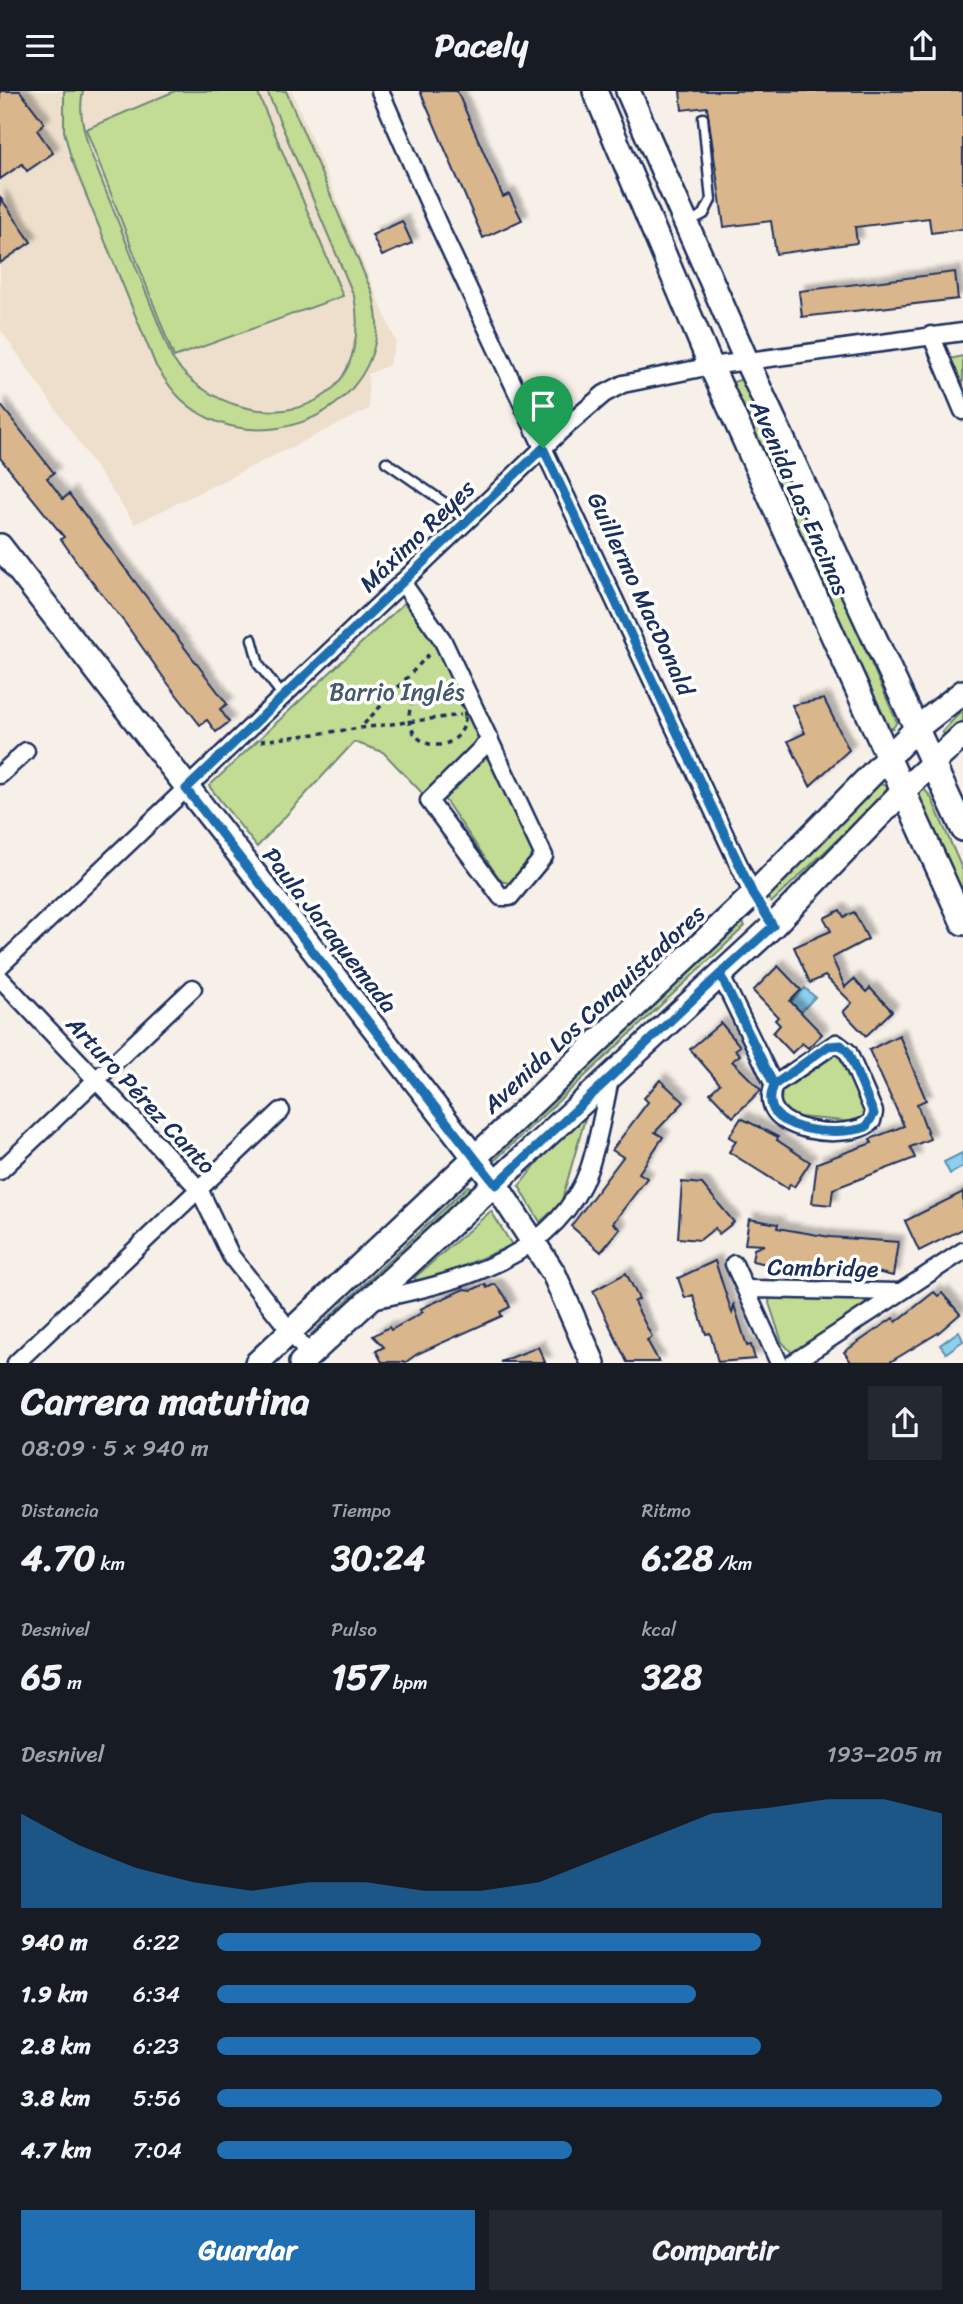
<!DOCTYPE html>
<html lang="es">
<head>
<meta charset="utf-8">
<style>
	body { margin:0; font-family:Sriracha,sans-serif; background:#242831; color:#f1f3f6; height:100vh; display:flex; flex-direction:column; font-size:26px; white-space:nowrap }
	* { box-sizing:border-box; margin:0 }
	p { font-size:23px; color:#9ea1a6 }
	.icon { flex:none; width:38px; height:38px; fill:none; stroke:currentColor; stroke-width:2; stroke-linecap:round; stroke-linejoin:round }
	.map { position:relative; height:1272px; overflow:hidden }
	.sheet { display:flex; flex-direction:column; background:#171b24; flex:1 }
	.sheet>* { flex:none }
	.pin { position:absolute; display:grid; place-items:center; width:60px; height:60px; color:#fff; margin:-72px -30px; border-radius:50% 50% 50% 0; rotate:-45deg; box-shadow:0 0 7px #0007 }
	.pin .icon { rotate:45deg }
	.round { display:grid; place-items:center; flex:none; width:74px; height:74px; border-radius:0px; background:#242831 }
	.overview { display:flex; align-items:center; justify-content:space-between; height:119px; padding:0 21px }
	h1 { font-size:38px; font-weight:700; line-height:52px }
	.metrics { display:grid; grid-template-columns:repeat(3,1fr); gap:10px; height:119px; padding:7px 21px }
	.metrics div { display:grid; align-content:center }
	.metrics b { font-size:35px; font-weight:700 }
	.metrics small { font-size:19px; font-weight:400 }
	.metrics p { font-size:19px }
	.chart { height:196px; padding:14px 21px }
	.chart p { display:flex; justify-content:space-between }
	.chart svg { width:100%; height:126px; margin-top:7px; fill:#1f6fb2; opacity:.7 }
	.button { display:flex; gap:14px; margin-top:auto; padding:14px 21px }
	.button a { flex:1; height:80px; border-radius:0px; background:#1f6fb2; color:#fff; font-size:28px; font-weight:700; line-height:80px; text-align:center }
	.button a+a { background:#242831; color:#f1f3f6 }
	ul { padding:0 21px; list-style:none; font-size:23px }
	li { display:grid; grid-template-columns:112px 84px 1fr; align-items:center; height:52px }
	li i { height:18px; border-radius:9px; background:#1f6fb2 }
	header { display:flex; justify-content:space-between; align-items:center; height:91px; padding:0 21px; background:#171b24; font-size:32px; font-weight:700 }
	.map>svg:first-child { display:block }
	.built { fill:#eedfcc }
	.green { fill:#c2dc93; stroke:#6e8678; stroke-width:2 }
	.water { fill:#8bd0ed; stroke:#5e90b4; stroke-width:2 }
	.building { fill:#d9b68b; stroke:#1b2f5e; stroke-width:2; filter:url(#shadow) }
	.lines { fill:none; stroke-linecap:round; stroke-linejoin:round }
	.lane-casing { stroke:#1b2f5e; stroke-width:13 }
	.street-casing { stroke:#1b2f5e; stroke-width:21 }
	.secondary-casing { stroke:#1b2f5e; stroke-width:28 }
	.path { stroke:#1b2f5e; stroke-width:3.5; stroke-dasharray:5 5; stroke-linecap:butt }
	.lane { stroke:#fff; stroke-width:8 }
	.street { stroke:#fff; stroke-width:16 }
	.secondary { stroke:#fff; stroke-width:23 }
	.route-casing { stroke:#fff; stroke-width:14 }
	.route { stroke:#1f6fb2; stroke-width:9 }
	.labels { text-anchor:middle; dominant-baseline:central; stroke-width:7; stroke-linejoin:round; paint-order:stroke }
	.street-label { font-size:24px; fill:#1b2f5e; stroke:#fff }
	.park-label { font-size:24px; fill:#455a6b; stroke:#fff }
</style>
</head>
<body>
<header><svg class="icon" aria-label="menu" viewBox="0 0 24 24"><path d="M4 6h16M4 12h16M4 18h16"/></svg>Pacely<svg class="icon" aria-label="share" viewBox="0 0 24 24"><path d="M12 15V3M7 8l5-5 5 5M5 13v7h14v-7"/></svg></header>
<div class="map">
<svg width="963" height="1272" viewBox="0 0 963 1272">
	<defs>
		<filter id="shadow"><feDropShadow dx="6" dy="-6" stdDeviation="2" flood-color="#0004"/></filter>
	</defs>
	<rect width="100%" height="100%" fill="#f7f0e8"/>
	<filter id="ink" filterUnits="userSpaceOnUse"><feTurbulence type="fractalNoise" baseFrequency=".0143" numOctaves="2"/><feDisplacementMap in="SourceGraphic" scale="14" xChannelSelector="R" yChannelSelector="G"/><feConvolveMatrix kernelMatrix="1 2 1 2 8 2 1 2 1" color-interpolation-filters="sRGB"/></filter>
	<g filter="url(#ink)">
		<!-- built -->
		<path class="built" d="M 0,0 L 292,0 L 396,251 L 389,274 L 368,283 L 369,318 L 135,433 L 0,238 Z"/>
		<!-- green -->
		<g class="green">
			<path d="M 64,0 L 83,0 C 78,21 84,40 90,60 L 172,267 C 202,313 276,338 325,304 C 355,283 361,238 354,205 L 267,0 L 286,0 L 372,201 C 375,213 378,227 377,239 C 368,331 248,370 182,309 C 171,299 164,287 156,275 L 71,67 L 64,40 Z"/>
			<path d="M 175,0 L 257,0 L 343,205 L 174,266 L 86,38 Z"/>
			<path d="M 963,265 L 963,309 L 945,269 Z"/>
			<path d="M 746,287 L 897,631 L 893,637 L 885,637 L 730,292 Z"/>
			<path d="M 404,512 L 440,551 L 484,642 L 425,705 L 383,661 L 354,651 L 257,756 L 209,695 Z"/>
			<path d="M 963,618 L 963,636 L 949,649 L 942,641 Z"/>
			<path d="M 487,658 L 538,762 L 509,792 L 501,790 L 443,706 Z"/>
			<path d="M 880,693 L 888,695 L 883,705 L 771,812 L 765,802 Z"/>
			<path d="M 924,698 L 931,706 L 963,780 L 963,815 L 916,704 Z"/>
			<path d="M 738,824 L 745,835 L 722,857 L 492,1072 L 487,1069 Z"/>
			<path d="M 830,962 L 840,962 L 867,1024 L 855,1031 L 788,1025 L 781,1013 L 782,999 Z"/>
			<path d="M 592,1003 L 561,1112 L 540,1131 L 519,1095 Z"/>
			<path d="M 468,1095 L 475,1098 L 313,1249 L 311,1243 Z"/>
			<path d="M 491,1120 L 512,1154 L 421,1193 L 414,1187 Z"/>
			<path d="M 859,1205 L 864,1209 L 866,1215 L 801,1261 L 792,1262 L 782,1251 L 769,1212 L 770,1206 Z"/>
		</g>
		<!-- water -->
		<g class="water">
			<path d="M 805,897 L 815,906 L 801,921 L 791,911 Z"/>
			<path d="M 962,1062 L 963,1076 L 950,1083 L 944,1071 Z"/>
			<path d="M 959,1240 L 963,1250 L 946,1262 L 940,1254 Z"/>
		</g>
		<!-- building -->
		<g class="building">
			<path d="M 0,0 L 20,0 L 44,32 L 37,39 L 53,62 L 27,80 L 22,73 L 0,88 Z"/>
			<path d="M 420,0 L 457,0 L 503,106 L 509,103 L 522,129 L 483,147 Z"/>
			<path d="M 680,0 L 963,0 L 963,138 L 931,142 L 929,127 L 855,136 L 857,152 L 776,163 L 771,130 L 724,136 L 707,16 L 682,19 Z"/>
			<path d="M 0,106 L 31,151 L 0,172 Z"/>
			<path d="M 402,130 L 412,152 L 382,165 L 372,144 Z"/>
			<path d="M 955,181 L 958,208 L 802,226 L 799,200 Z"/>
			<path d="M 0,313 L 54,382 L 47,387 L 63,408 L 69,403 L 227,613 L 220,618 L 229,631 L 216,641 L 207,629 L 200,634 L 166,590 L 125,532 L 81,477 L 61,448 L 64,446 L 0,367 Z"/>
			<path d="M 824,608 L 849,659 L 810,695 L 788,650 L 805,642 L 792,614 Z"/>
			<path d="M 840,819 L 844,826 L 854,821 L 868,848 L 832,867 L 845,896 L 854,888 L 866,901 L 870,897 L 892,920 L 866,945 L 843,921 L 852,912 L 825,885 L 810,892 L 794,856 L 831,840 L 824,827 Z"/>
			<path d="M 778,875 L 801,899 L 790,910 L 822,943 L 808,957 L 802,952 L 792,962 L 773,942 L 780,934 L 775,929 L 778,926 L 753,900 Z"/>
			<path d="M 721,932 L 740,955 L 735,959 L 740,964 L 732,970 L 761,999 L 733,1026 L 710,1002 L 720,993 L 690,958 Z"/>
			<path d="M 899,944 L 926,1009 L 917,1013 L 930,1048 L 910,1056 L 915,1067 L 833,1098 L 831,1114 L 812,1112 L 817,1072 L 872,1052 L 870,1048 L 904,1035 L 869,959 Z"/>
			<path d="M 660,989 L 684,1011 L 655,1041 L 663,1046 L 639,1082 L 647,1087 L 613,1132 L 620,1138 L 601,1161 L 571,1135 L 623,1066 L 612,1059 L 648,1011 L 644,1007 Z"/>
			<path d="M 741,1027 L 778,1046 L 777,1049 L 810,1071 L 794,1096 L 790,1093 L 788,1098 L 729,1061 L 736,1050 L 729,1046 Z"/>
			<path d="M 682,1091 L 702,1093 L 734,1131 L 719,1143 L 715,1137 L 700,1149 L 678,1147 Z"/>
			<path d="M 963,1101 L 963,1138 L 919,1160 L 905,1130 Z"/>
			<path d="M 749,1128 L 778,1133 L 777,1137 L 830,1146 L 898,1151 L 893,1185 L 852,1175 L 851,1182 L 812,1177 L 811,1182 L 752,1170 L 754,1158 L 764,1154 L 745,1153 Z"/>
			<path d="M 715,1170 L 732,1222 L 734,1214 L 747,1255 L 751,1254 L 755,1268 L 718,1271 L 710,1242 L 706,1243 L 693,1204 L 685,1207 L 678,1187 Z"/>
			<path d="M 626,1182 L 639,1208 L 634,1211 L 652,1246 L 647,1249 L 659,1271 L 627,1271 L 593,1200 Z"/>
			<path d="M 485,1193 L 487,1197 L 495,1193 L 505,1205 L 510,1216 L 500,1221 L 502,1225 L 417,1263 L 406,1271 L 382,1271 L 376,1260 L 384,1256 L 373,1245 L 389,1236 L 391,1239 L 423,1221 L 420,1218 L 464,1198 L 472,1199 Z"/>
			<path d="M 934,1201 L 938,1205 L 942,1202 L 960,1223 L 938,1242 L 890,1271 L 851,1271 L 844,1261 L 893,1227 L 896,1231 Z"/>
			<path d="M 538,1256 L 545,1271 L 500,1271 Z"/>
		</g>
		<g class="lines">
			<defs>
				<g id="lane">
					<path d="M 689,131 L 704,123 L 711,109 L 703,27"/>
					<path d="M 386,371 L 451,416 L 465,431"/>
					<path d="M 252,548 L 259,574 L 283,605"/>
				</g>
				<g id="street">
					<path d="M 380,0 L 438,133 L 753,804"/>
					<path d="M 931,244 L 963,320"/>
					<path d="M 402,491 L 442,548 L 544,765 L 510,806 L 501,806 L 429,710 L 490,649"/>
					<path d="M 0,684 L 26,660"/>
					<path d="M 0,875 L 562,339 L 604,303 L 623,293 L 711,275 L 963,241"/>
					<path d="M 720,883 L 774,994"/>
					<path d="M 0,887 L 199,1098 L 231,1165 L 309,1264"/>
					<path d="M 836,952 L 848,961 L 874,1021 L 872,1030 C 851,1052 753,1042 774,994 Z"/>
					<path d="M 0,1080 L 193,897"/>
					<path d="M 734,1173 L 779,1272"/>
					<path d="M 748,1198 L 897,1201"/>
					<path d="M 372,1209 C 456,1192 557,1167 589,1078 C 599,1048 604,1015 611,984"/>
					<path d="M 16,1272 L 281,1020"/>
					<path d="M 793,1272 L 963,1160"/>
				</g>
				<g id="secondary">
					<path d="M 595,0 L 711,275 L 963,832"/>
					<path d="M 628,0 L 747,271 L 963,738"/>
					<path d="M 0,455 L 496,1094 L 554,1183 L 593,1272"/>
					<path d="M 257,1272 L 753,804 L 917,637 L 963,601"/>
					<path d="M 301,1272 L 773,835 L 903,700 L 963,644"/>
				</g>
			</defs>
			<!-- lane casing -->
			<use href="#lane" class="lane-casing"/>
			<!-- street casing -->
			<use href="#street" class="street-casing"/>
			<!-- secondary casing -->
			<use href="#secondary" class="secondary-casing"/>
			<!-- path -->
			<g class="path">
				<circle cx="437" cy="626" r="28"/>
				<path d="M 364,633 L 430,562"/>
				<path d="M 261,650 L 461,624"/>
			</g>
			<!-- lane -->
			<use href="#lane" class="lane"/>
			<!-- street -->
			<use href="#street" class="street"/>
			<!-- secondary -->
			<use href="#secondary" class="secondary"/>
		</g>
	</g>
	<g class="lines" filter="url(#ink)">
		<defs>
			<path id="route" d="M 543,357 L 186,698 L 496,1094 L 720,883 L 774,994 C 753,1042 839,1046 866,1036 L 874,1023 L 848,961 L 841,954 L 828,955 L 774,994 L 720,883 L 773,835 L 753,803 L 543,357"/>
		</defs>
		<!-- route casing -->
		<use href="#route" class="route-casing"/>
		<!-- route -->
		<use href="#route" class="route"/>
	</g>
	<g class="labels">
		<!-- street labels -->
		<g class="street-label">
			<text transform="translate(800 407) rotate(66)">Avenida Las Encinas</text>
			<text transform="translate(417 445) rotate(-44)">Máximo Reyes</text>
			<text transform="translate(641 503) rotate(65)">Guillermo MacDonald</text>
			<text transform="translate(330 839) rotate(52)">Paula Jaraquemada</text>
			<text transform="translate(594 918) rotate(-43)">Avenida Los Conquistadores</text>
			<text transform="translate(141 1004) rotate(47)">Arturo Pérez Canto</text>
			<text transform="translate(823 1177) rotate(1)">Cambridge</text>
		</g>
		<!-- park labels -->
		<g class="park-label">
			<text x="397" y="601">Barrio Inglés</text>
		</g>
	</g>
</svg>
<div class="pin" style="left:543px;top:357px;background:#1e9e55"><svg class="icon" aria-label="arrive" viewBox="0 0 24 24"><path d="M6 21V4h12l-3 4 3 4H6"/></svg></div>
</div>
<section class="sheet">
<div class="overview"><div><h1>Carrera matutina</h1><p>08:09 · 5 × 940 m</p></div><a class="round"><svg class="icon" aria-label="share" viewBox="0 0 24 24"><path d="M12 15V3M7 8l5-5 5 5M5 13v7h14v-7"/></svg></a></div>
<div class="metrics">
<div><p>Distancia</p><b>4.70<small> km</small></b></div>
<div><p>Tiempo</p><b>30:24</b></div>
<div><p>Ritmo</p><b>6:28<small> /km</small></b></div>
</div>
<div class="metrics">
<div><p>Desnivel</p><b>65<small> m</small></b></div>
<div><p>Pulso</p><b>157<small> bpm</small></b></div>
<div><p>kcal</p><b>328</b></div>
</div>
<div class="chart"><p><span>Desnivel</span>193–205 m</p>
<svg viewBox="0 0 160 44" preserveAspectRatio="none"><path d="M0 44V11L10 22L20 30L30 35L40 38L50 35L60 35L70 38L80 38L90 35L100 27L110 19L120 11L130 9L140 6L150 6L160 11V44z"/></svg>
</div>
<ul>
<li><b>940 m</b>6:22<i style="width:75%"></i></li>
<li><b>1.9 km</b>6:34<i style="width:66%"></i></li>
<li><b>2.8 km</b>6:23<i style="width:75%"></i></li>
<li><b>3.8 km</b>5:56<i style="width:100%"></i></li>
<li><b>4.7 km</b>7:04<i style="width:49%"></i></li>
</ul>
<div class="button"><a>Guardar</a><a>Compartir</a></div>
</section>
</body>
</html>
